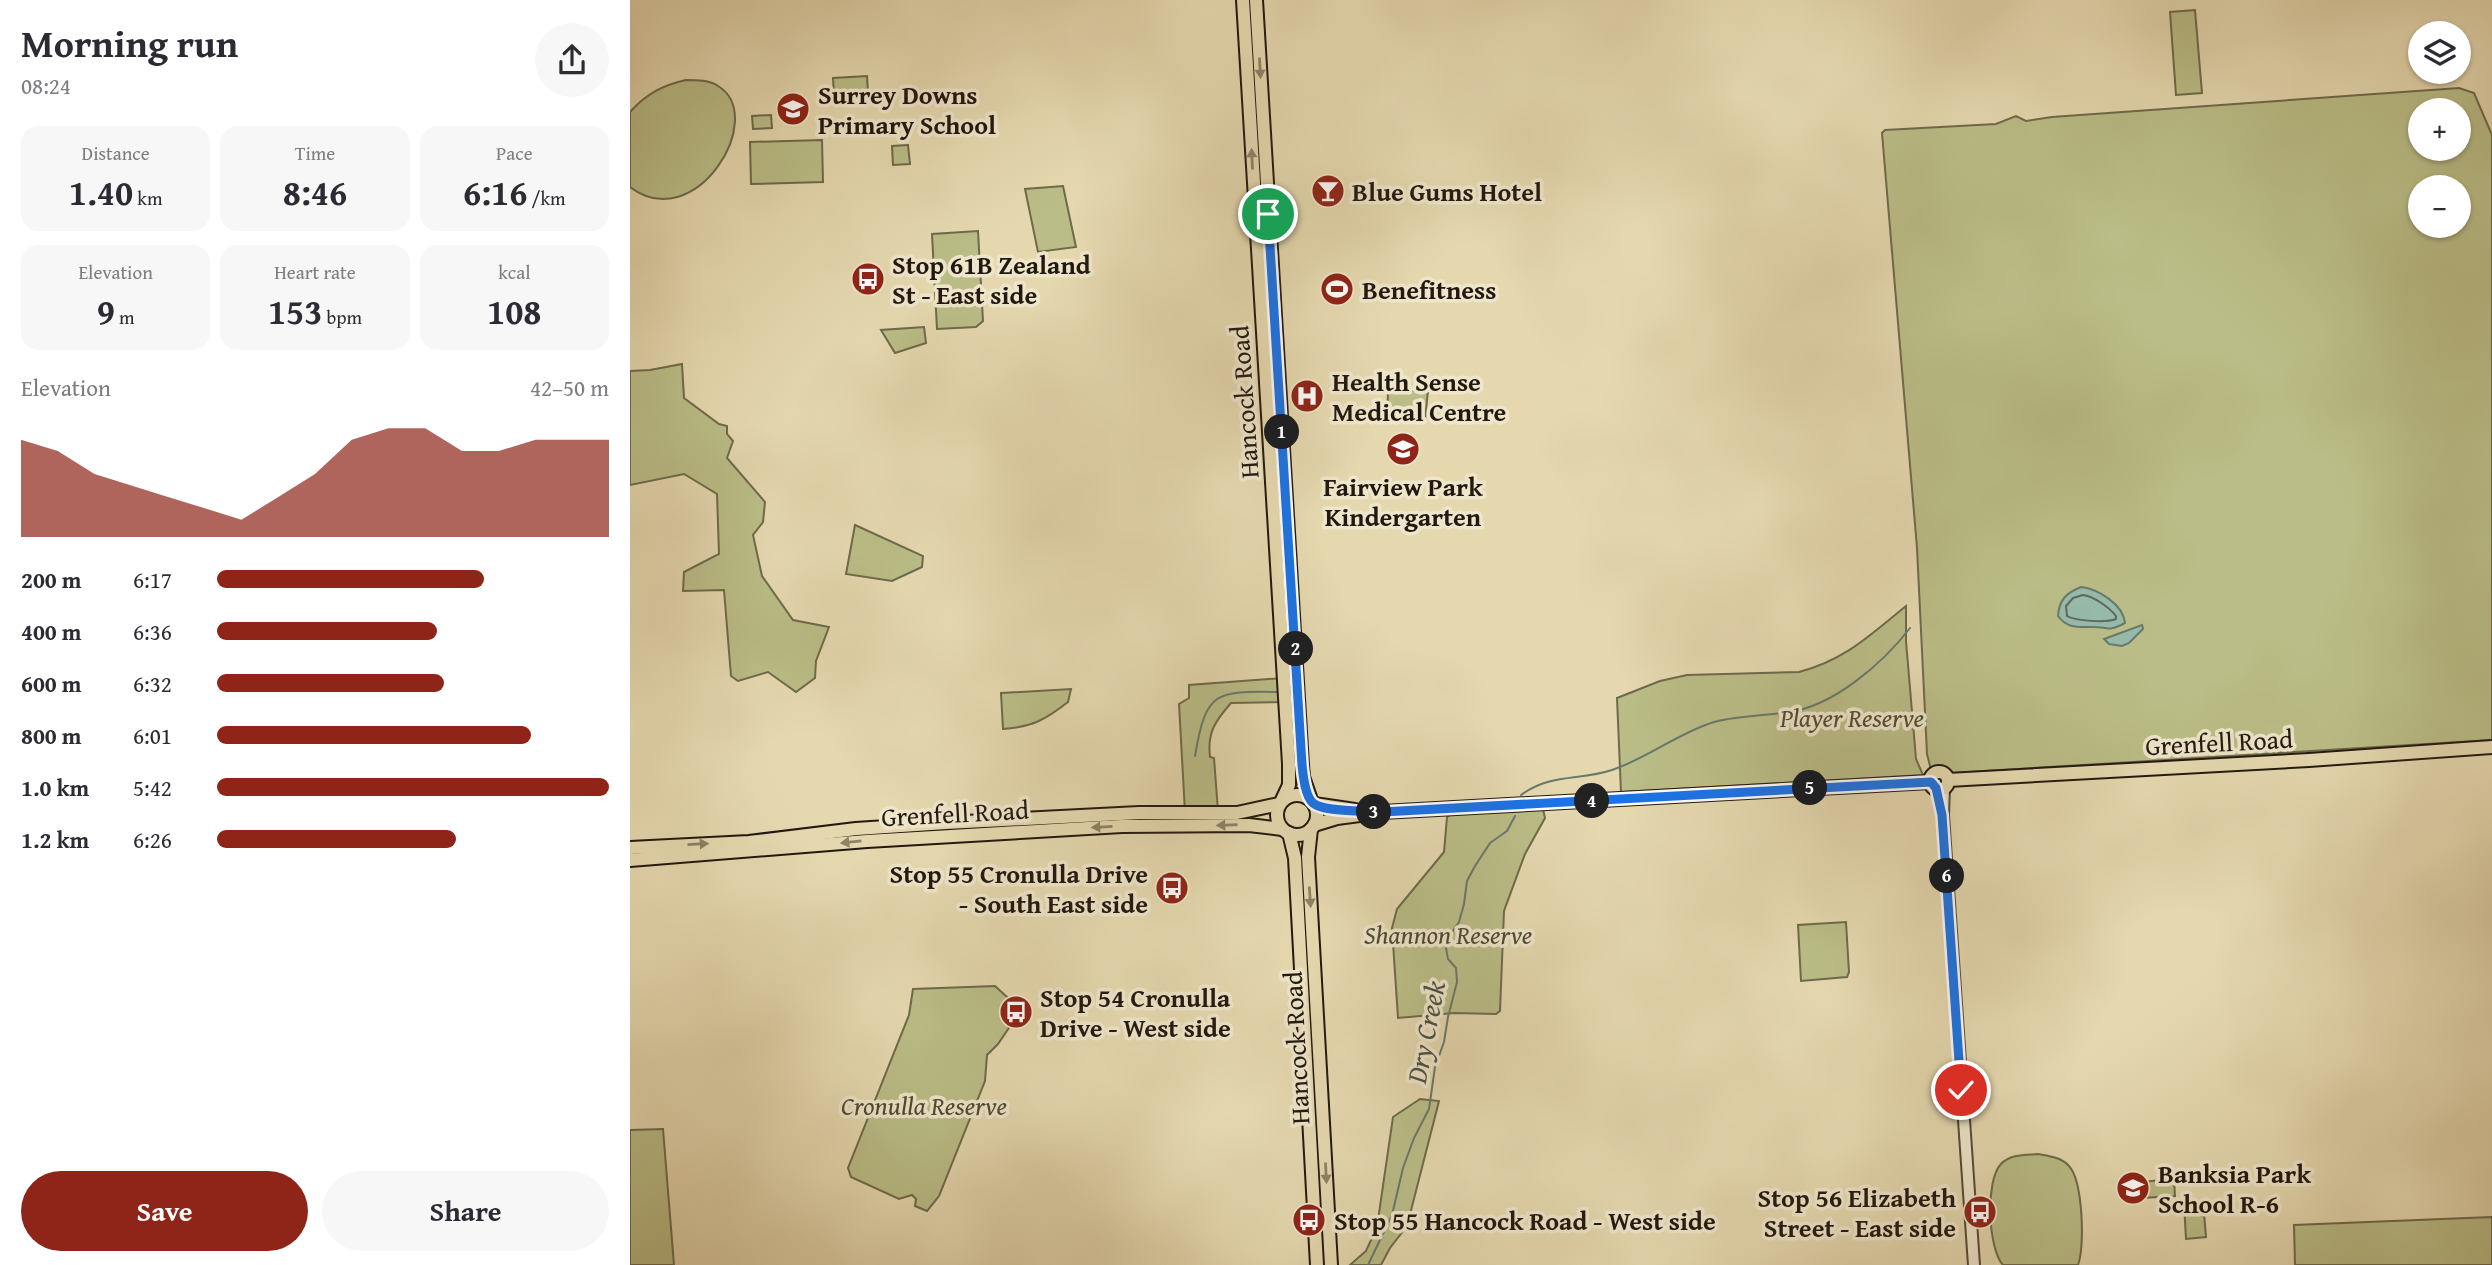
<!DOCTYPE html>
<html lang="en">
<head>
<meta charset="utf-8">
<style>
	body { margin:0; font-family:"Gentium Book Plus",serif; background:#f7f7f7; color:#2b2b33; height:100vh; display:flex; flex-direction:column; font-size:26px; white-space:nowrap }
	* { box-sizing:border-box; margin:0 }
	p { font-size:23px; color:#7c7c81 }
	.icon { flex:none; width:38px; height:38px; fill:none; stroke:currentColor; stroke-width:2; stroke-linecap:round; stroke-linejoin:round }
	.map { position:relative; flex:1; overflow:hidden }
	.details { display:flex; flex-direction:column; background:#fff; width:630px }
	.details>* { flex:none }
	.fabs { position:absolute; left:1778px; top:21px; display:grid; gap:14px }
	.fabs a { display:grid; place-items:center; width:63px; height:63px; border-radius:50%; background:#fff; box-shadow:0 2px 5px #0004; font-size:35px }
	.pin { position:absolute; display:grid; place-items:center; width:60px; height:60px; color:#fff; margin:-30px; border:4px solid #fff; border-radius:50%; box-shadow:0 2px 7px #0007 }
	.km { position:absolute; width:35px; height:35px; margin:-18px; border-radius:50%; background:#222; color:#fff; font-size:19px; line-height:35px; text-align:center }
	.round { display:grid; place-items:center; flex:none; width:74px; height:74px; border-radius:37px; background:#f7f7f7 }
	.summary { display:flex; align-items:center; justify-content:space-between; height:119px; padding:0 21px }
	h1 { font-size:38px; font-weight:700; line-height:52px }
	.stats { display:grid; grid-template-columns:repeat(3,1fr); gap:10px; height:119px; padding:7px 21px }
	.stats div { display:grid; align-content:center; border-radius:18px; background:#f7f7f7; text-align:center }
	.stats b { font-size:35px; font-weight:700 }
	.stats small { font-size:19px; font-weight:400 }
	.stats p { font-size:19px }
	.chart { height:196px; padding:14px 21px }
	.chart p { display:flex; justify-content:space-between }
	.chart svg { width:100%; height:126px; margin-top:7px; fill:#8f2418; opacity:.7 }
	.action { display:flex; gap:14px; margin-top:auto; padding:14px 21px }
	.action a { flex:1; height:80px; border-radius:42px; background:#8f2418; color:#fff; font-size:28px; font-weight:700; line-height:80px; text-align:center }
	.action a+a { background:#f7f7f7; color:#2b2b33 }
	ul { padding:0 21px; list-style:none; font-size:23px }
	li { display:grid; grid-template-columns:112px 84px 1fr; align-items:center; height:52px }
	li i { height:18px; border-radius:9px; background:#8f2418 }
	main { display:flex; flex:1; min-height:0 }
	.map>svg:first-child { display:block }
	.green { fill:#babd87; stroke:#6e6a4c; stroke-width:2; fill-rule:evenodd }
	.water { fill:#96baaa; stroke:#68796c; stroke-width:2 }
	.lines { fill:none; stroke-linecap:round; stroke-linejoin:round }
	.shore { stroke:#5c695d; stroke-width:2 }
	.stream { stroke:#68796c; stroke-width:2 }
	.minor-casing { stroke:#544838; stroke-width:14 }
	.major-casing { stroke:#231810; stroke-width:16 }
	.minor { stroke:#eee6cb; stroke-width:10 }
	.major { stroke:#e5d8af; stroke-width:12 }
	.oneway { fill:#8e8267 }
	.route-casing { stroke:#fff; stroke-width:14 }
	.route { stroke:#1a73e8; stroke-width:9 }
	.labels { text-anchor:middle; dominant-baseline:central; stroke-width:7; stroke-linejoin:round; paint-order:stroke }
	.poi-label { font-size:26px; font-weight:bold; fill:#231810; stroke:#eee6cb; text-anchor:start }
	.street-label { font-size:26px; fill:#231810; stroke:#eee6cb }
	.park-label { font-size:26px; font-style:italic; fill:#504a34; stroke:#eee6cb }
	.water-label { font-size:28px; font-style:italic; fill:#4b5146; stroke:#eee6cb }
</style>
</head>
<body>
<main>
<section class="details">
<div class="summary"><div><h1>Morning run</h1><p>08:24</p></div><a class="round"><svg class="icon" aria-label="share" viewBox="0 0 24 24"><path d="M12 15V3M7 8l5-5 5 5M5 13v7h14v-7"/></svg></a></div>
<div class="stats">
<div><p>Distance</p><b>1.40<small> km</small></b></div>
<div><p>Time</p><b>8:46</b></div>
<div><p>Pace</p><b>6:16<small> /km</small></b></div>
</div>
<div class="stats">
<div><p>Elevation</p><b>9<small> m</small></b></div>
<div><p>Heart rate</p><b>153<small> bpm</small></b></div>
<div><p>kcal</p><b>108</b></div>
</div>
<div class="chart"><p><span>Elevation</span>42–50 m</p>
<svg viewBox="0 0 160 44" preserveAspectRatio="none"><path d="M0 44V10L10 14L20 22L30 26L40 30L50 34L60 38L70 30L80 22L90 10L100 6L110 6L120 14L130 14L140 10L150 10L160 10V44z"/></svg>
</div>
<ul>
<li><b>200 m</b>6:17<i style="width:68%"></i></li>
<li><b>400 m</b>6:36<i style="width:56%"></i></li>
<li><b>600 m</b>6:32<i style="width:58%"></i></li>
<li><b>800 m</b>6:01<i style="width:80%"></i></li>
<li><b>1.0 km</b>5:42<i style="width:100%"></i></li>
<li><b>1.2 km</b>6:26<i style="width:61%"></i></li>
</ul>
<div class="action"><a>Save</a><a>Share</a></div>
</section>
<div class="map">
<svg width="1862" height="1265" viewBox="0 0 1862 1265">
	<rect width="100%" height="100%" fill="#e5d8af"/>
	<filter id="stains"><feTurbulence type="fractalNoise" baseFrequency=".00286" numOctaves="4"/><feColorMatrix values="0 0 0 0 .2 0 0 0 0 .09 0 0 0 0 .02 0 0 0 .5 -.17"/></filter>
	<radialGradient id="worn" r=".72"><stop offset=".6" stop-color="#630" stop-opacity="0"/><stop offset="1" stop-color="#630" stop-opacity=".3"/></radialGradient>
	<!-- green -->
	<g class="green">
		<path d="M 1565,10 L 1572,93 L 1546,95 L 1540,12 Z"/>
		<path d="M 237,76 L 238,93 L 204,95 L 203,78 Z"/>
		<path d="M 56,80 C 66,80 80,80 88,86 C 139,117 65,237 0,187 L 0,112 C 16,94 33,85 56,80 Z"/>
		<path d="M 1829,88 L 1844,93 L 1862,135 L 1862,740 L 1322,773 L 1312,770 L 1301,770 L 1297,754 L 1287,548 L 1252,133 L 1255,130 L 1366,124 L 1386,116 L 1396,121 L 1422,117 ZM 1790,110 L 1829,110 L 1829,149 L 1790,149 ZM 1790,187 L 1829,187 L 1829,226 L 1790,226 Z"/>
		<path d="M 141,115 L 142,128 L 123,129 L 122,116 Z"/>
		<path d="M 192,140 L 193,182 L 121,184 L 120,142 Z"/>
		<path d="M 278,145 L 280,164 L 263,165 L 262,146 Z"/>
		<path d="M 433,186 L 446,247 L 408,252 L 395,189 Z"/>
		<path d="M 348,231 L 353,321 L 346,327 L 307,329 L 302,234 Z"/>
		<path d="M 294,327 L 296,343 L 265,353 L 251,330 Z"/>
		<path d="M 52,364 L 54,398 L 89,424 L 97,426 L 97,434 L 103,441 L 97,458 L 135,502 L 133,522 L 123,535 L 132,576 L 163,620 L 199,627 L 186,661 L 185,678 L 166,692 L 138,672 L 108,681 L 101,676 L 94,590 L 53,591 L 54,572 L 89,554 L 87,494 L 54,474 L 0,485 L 0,371 L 20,370 Z"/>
		<path d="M 798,390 L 795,421 L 757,419 L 758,393 Z"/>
		<path d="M 225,525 L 293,556 L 292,567 L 262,581 L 216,574 Z"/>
		<path d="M 1276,606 L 1276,641 L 1286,759 L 1293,775 L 991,792 L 987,698 L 1030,681 L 1057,675 L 1169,672 C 1215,660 1240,635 1276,606 Z"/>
		<path d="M 653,678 L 655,702 L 601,703 C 585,721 577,733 580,757 L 584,758 L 588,811 L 555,812 L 549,704 L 559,698 L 559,685 Z"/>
		<path d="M 441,689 L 438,702 C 415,720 402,727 373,729 L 371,693 Z"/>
		<path d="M 913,809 L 915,818 L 895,854 L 874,911 L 870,1011 L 866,1014 L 824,1013 L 768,1018 L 762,928 L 767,909 L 814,852 L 817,817 L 824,813 Z"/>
		<path d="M 1216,922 L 1219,972 L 1217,977 L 1171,981 L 1168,925 Z"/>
		<path d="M 365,986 L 391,1010 L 368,1044 L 357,1055 L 355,1081 L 309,1196 L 297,1211 L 285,1206 L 286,1199 L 282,1195 L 269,1199 L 221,1177 L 218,1168 L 279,1015 L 283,989 Z"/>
		<path d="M 790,1099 L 809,1101 L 777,1226 L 760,1248 L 751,1265 L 720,1265 L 736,1251 L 747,1227 L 763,1117 Z"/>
		<path d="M 33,1129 L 44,1265 L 0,1265 L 0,1130 Z"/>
		<path d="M 1408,1154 C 1419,1156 1431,1157 1439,1166 C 1453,1181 1455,1247 1448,1265 L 1373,1265 C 1358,1249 1355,1180 1371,1164 C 1380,1154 1396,1155 1408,1154 Z"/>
		<path d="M 1544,1179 L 1545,1196 L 1512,1198 L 1511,1182 Z"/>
		<path d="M 1573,1201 L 1576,1237 L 1556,1239 L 1554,1203 Z"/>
		<path d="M 1862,1217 L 1862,1265 L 1665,1265 L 1664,1225 Z"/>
	</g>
	<!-- water -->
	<g class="water">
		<path d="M 1451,587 C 1468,589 1493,604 1495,623 C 1476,633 1478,626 1460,627 C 1446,627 1437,628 1428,616 C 1429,600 1436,593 1451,587 Z"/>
		<path d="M 1512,625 L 1513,629 L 1499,643 L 1492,646 L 1479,644 L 1474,639 Z"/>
	</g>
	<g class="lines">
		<!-- shore -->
		<path class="shore" d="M 1453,595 C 1463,596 1479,607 1486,616 L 1486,619 C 1476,623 1446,621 1437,616 L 1436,606 L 1443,598 Z"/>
		<!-- stream -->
		<g class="stream">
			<path d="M 565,756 C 576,691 585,691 647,692"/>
			<path d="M 891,795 C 921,773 949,781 982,770 C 1018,758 1048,733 1084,722 C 1109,715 1134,716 1159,712 C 1204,706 1253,663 1280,628"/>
			<path d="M 738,1265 L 762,1215 L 773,1168 L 784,1138 L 799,1109 L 805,1067 L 814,1042 L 818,1017 L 827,982 L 826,968 L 818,959 L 816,948 L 818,938 L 829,922 L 834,904 L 837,881 L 845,866 L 860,843 L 877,831 L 885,816"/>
		</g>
		<defs>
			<path id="minor" d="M 1314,788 L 1313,815 L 1344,1265"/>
			<g id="major">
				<path d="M 613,0 L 659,764 L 659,785 L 652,800"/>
				<path d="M 626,0 L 672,765 L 673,777 L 681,800"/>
				<circle cx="1309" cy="781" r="9"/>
				<path d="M 1318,780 L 1679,760 L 1862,747"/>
				<circle cx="667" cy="815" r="20"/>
				<path d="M 684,804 L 725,810"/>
				<path d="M 684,825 L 707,818 L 752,812 L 1301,782"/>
				<path d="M 681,829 L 678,857 L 701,1265"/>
				<path d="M 659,833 L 665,858 L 687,1265"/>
				<path d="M 0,848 L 119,842 L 226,829 L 316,823 L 509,813 L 607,813 L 649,804"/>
				<path d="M 0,860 L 237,841 L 492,826 L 619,825 L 652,829"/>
			</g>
		</defs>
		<!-- minor casing -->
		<use href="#minor" class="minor-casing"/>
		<!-- major casing -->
		<use href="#major" class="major-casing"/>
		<!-- minor -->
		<use href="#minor" class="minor"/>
		<!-- major -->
		<use href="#major" class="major"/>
	</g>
	<!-- one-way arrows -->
	<defs><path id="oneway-solid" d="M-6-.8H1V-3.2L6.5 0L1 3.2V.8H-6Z" transform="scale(1.75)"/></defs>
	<g class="oneway">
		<use href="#oneway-solid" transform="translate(630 68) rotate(87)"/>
		<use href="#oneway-solid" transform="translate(622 159) rotate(-93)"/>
		<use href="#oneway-solid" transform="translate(597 825) rotate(178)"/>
		<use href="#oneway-solid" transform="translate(472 827) rotate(177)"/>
		<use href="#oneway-solid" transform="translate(221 842) rotate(174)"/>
		<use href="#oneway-solid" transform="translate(68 844) rotate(-3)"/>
		<use href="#oneway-solid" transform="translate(680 897) rotate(86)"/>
		<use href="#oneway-solid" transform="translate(696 1173) rotate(87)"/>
	</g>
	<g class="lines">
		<defs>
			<path id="route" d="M 638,214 L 672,765 C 673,775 675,796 683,803 C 693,812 737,811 752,812 L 1301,782 L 1306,788 L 1312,815 L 1331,1090"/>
		</defs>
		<!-- route casing -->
		<use href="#route" class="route-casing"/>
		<!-- route -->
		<use href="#route" class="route"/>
	</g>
	<!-- icons -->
	<defs>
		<symbol id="school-disc" viewBox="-11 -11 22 22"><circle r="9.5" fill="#8f2418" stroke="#eee6cb"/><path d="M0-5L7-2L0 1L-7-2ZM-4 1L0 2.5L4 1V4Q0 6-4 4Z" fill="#fff"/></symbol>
		<symbol id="bar-disc" viewBox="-11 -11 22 22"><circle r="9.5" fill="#8f2418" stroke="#eee6cb"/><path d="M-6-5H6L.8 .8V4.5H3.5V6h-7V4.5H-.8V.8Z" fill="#fff"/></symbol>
		<symbol id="bus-disc" viewBox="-11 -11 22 22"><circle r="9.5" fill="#8f2418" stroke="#eee6cb"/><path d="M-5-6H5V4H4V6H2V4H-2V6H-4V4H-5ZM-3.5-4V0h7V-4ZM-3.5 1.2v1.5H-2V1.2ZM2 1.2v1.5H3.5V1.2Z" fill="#fff"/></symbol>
		<symbol id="stadium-disc" viewBox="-11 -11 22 22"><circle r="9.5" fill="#8f2418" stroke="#eee6cb"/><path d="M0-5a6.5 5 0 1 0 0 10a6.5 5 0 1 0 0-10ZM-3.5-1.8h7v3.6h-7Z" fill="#fff"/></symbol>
		<symbol id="hospital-disc" viewBox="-11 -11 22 22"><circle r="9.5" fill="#8f2418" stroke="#eee6cb"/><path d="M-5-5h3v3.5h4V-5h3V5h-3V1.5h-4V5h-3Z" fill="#fff"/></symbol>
	</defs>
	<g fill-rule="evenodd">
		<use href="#school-disc" x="144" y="90" width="38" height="38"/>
		<use href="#bar-disc" x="679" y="172" width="38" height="38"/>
		<use href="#bus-disc" x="219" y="260" width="38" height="38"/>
		<use href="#stadium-disc" x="688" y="270" width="38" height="38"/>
		<use href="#hospital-disc" x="658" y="377" width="38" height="38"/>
		<use href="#school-disc" x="754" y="430" width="38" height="38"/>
		<use href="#bus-disc" x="523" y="869" width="38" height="38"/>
		<use href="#bus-disc" x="367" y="993" width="38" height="38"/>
		<use href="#school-disc" x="1484" y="1169" width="38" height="38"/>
		<use href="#bus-disc" x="1331" y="1193" width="38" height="38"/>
		<use href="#bus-disc" x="660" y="1201" width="38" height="38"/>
	</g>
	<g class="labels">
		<!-- poi labels -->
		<g class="poi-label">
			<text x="188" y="94">Surrey Downs<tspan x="188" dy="30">Primary School</tspan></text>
			<text x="722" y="191">Blue Gums Hotel</text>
			<text x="262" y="264">Stop 61B Zealand<tspan x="262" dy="30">St - East side</tspan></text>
			<text x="732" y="289">Benefitness</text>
			<text x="702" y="381">Health Sense<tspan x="702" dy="30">Medical Centre</tspan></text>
			<text x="773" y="486" text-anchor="middle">Fairview Park<tspan x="773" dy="30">Kindergarten</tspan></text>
			<text x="518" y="873" text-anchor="end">Stop 55 Cronulla Drive<tspan x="518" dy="30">- South East side</tspan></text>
			<text x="410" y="997">Stop 54 Cronulla<tspan x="410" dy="30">Drive - West side</tspan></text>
			<text x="1528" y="1173">Banksia Park<tspan x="1528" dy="30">School R-6</tspan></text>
			<text x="1326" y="1197" text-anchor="end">Stop 56 Elizabeth<tspan x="1326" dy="30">Street - East side</tspan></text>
			<text x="704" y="1220">Stop 55 Hancock Road - West side</text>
		</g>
		<!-- street labels -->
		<g class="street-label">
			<text transform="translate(614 402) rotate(-94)">Hancock Road</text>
			<text transform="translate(1589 742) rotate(-3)">Grenfell Road</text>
			<text transform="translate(325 813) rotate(-3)">Grenfell Road</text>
			<text transform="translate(666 1048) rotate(-93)">Hancock Road</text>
		</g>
		<!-- park labels -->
		<g class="park-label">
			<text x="1222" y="717">Player Reserve</text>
			<text x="818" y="934">Shannon Reserve</text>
			<text x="294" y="1105">Cronulla Reserve</text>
		</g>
		<!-- water labels -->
		<g class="water-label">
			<text transform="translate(795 1032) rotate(-79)">Dry Creek</text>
		</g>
	</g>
	<rect width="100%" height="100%" filter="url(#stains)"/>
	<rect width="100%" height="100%" fill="url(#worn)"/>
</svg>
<div class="fabs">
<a><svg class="icon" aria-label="layers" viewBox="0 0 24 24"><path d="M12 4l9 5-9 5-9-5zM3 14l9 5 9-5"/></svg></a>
<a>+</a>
<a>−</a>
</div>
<div class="pin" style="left:638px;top:214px;background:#1e9e55"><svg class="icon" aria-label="arrive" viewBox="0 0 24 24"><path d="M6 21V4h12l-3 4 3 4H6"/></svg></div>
<div class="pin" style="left:1331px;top:1090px;background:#d93025"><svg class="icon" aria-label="check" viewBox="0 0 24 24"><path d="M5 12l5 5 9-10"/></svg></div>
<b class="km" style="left:652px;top:432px">1</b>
<b class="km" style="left:666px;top:649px">2</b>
<b class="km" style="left:744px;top:812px">3</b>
<b class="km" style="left:962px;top:801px">4</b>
<b class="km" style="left:1180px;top:788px">5</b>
<b class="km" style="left:1317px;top:876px">6</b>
</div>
</main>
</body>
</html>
